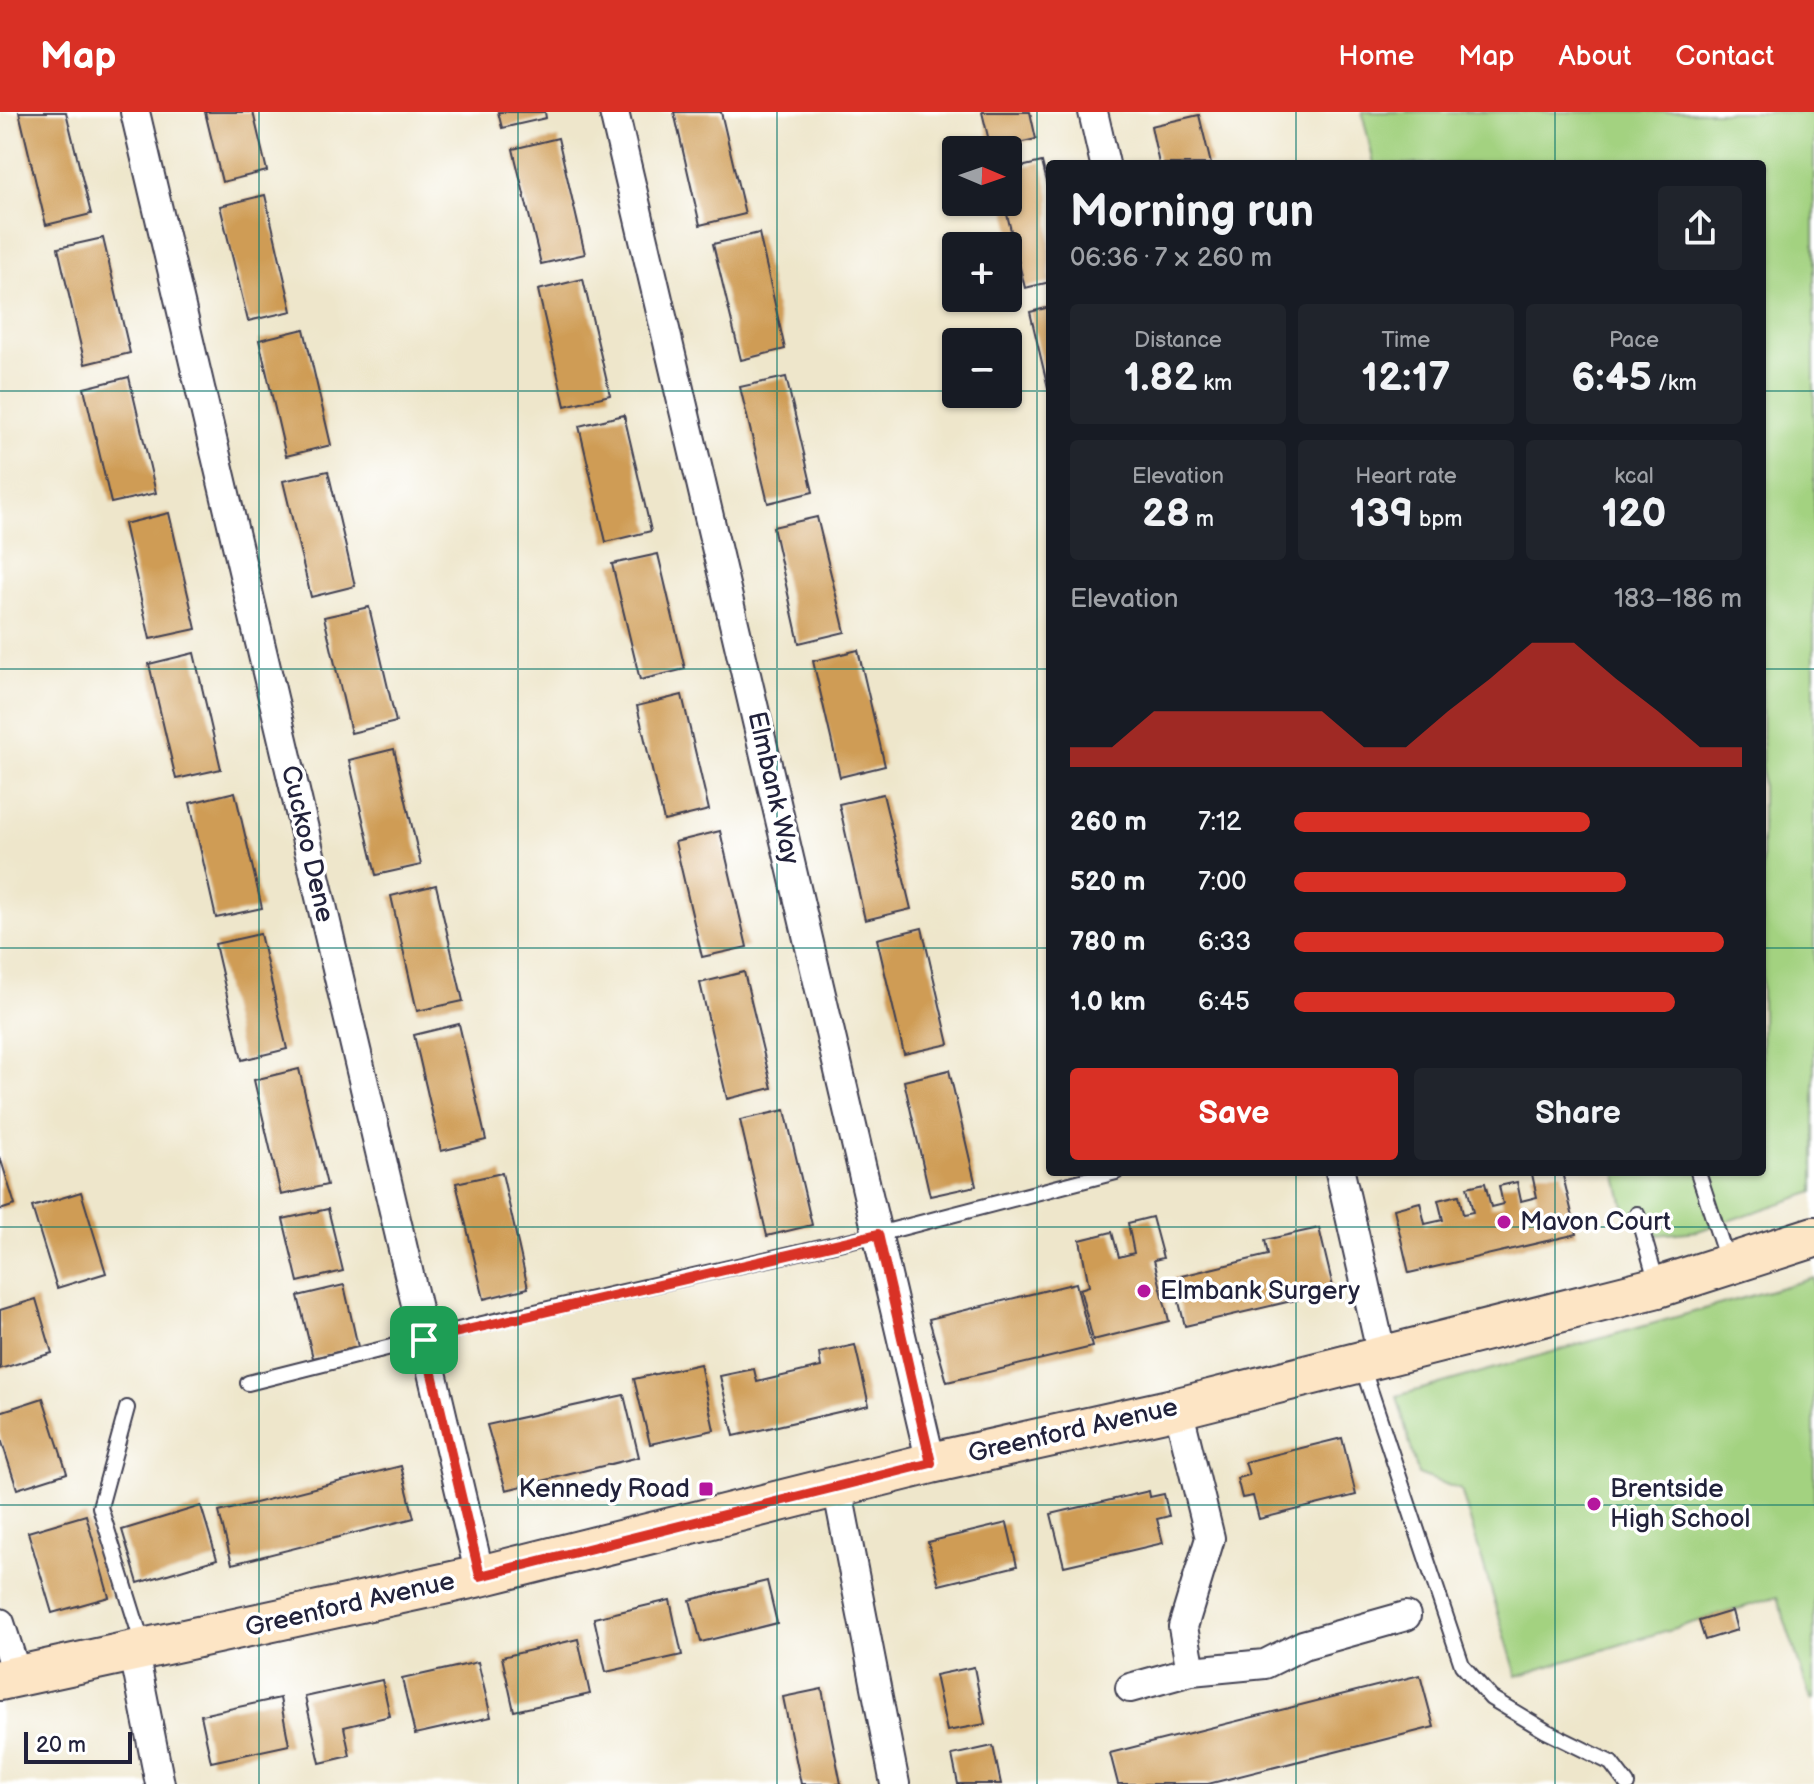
<!DOCTYPE html>
<html lang="en">
<head>
<meta charset="utf-8">
<style>
	body { margin:0; font-family:"Balsamiq Sans",sans-serif; background:#20242c; color:#f1f3f6; height:100vh; display:flex; flex-direction:column; font-size:30px; white-space:nowrap }
	* { box-sizing:border-box; margin:0 }
	p { font-size:26px; color:#9ea1a6 }
	.icon { flex:none; width:44px; height:44px; fill:none; stroke:currentColor; stroke-width:2; stroke-linecap:round; stroke-linejoin:round }
	.map { position:relative; flex:1; overflow:hidden }
	.sheet { position:absolute; left:1046px; top:48px; width:720px; height:1016px; display:flex; flex-direction:column; background:#171b24; border-radius:8px; box-shadow:0 2px 6px #0004 }
	.sheet>* { flex:none }
	.needle { width:52px; rotate:92deg }
	.buttons { position:absolute; left:942px; top:24px; display:grid; gap:16px }
	.buttons a { display:grid; place-items:center; width:80px; height:80px; border-radius:8px; background:#171b24; box-shadow:0 2px 6px #0004; font-size:40px }
	.scale { position:absolute; left:24px; bottom:20px; width:108px; box-sizing:border-box; padding-left:8px; border:4px solid #22223b; border-top:0; font-size:22px; line-height:28px; white-space:nowrap; color:#22223b; -webkit-text-stroke:6px #fff; paint-order:stroke }
	.pin { position:absolute; display:grid; place-items:center; width:68px; height:68px; color:#fff; margin:-34px; border-radius:16px; box-shadow:0 4px 12px #0006 }
	.round { display:grid; place-items:center; flex:none; width:84px; height:84px; border-radius:8px; background:#20242c }
	.overview { display:flex; align-items:center; justify-content:space-between; height:136px; padding:0 24px }
	h1 { font-size:44px; font-weight:700; line-height:60px }
	.figures { display:grid; grid-template-columns:repeat(3,1fr); gap:12px; height:136px; padding:8px 24px }
	.figures div { display:grid; align-content:center; border-radius:8px; background:#20242c; text-align:center }
	.figures b { font-size:40px; font-weight:700 }
	.figures small { font-size:22px; font-weight:400 }
	.figures p { font-size:22px }
	.chart { height:224px; padding:16px 24px }
	.chart p { display:flex; justify-content:space-between }
	.chart svg { width:100%; height:144px; margin-top:8px; fill:#d93025; opacity:.7 }
	.action { display:flex; gap:16px; margin-top:auto; padding:16px 24px }
	.action a { flex:1; height:92px; border-radius:8px; background:#d93025; color:#fff; font-size:32px; font-weight:700; line-height:92px; text-align:center }
	.action a+a { background:#20242c; color:#f1f3f6 }
	ul { padding:0 24px; list-style:none; font-size:26px }
	li { display:grid; grid-template-columns:128px 96px 1fr; align-items:center; height:60px }
	li i { height:20px; border-radius:10px; background:#d93025 }
	header { display:flex; align-items:center; gap:48px; box-sizing:border-box; height:112px; padding:0 40px; background:#d93025; color:#fff }
	header strong { font-size:38px }
	nav { display:flex; gap:44px; margin-inline-start:auto; font-size:28px }
	.map>svg:first-child { display:block }
	.green { fill:#a3d280; stroke:#627a5e; stroke-width:2 }
	.building { fill:#cf9c55 }
	.lines { fill:none; stroke-linecap:round; stroke-linejoin:round }
	.lane-casing { stroke:#413f51; stroke-width:18 }
	.street-casing { stroke:#413f51; stroke-width:32 }
	.secondary-casing { stroke:#413f51; stroke-width:44 }
	.lane { stroke:#fff; stroke-width:14 }
	.street { stroke:#fff; stroke-width:28 }
	.secondary { stroke:#fde5c5; stroke-width:40 }
	.route-casing { stroke:#fff; stroke-width:16 }
	.route { stroke:#d93025; stroke-width:10 }
	.grid { fill:none; stroke:#0f766e; stroke-width:2; stroke-opacity:0.55 }
	.poi-dot { fill:#b5179e; stroke:#fff; stroke-width:3 }
	.labels { text-anchor:middle; dominant-baseline:central; stroke-width:7; stroke-linejoin:round; paint-order:stroke }
	.street-label { font-size:26px; fill:#22223b; stroke:#fff }
	.poi-label { font-size:26px; fill:#22223b; stroke:#fff; text-anchor:start }
</style>
</head>
<body>
<header>
<strong>Map</strong>
<nav><a>Home</a><a>Map</a><a>About</a><a>Contact</a></nav>
</header>
<div class="map">
<svg width="1814" height="1672" viewBox="0 0 1814 1672">
	<rect width="100%" height="100%" fill="#fff"/>
	<filter id="ink" filterUnits="userSpaceOnUse"><feTurbulence type="fractalNoise" baseFrequency=".0125" numOctaves="2"/><feDisplacementMap in="SourceGraphic" scale="16" xChannelSelector="R" yChannelSelector="G"/><feConvolveMatrix kernelMatrix="1 2 1 2 8 2 1 2 1" color-interpolation-filters="sRGB"/></filter>
	<filter id="wash" filterUnits="userSpaceOnUse"><feTurbulence type="fractalNoise" baseFrequency=".006" numOctaves="4" result="noise"/><feDisplacementMap in="SourceGraphic" scale="32" xChannelSelector="R" yChannelSelector="G"/><feGaussianBlur stdDeviation="1.8" result="paint"/><feColorMatrix in="noise" values="0 0 0 0 0 0 0 0 0 0 0 0 0 0 0 0 0 1.4 0 .05"/><feComposite in="paint" operator="in"/></filter>
	<g filter="url(#wash)">
		<rect width="100%" height="100%" fill="#eee6cb"/>
		<!-- green -->
		<g class="green">
			<path d="M 1362,0 L 1814,0 L 1814,1080 L 1698,1119 L 1657,1123 L 1651,1100 L 1626,1103 L 1616,1060 L 1762,1060 L 1762,52 L 1374,52 Z"/>
			<path d="M 1814,1166 L 1814,1587 L 1811,1588 L 1777,1485 L 1517,1564 L 1461,1378 L 1418,1362 L 1397,1284 Z"/>
		</g>
		<g id="blocks">
			<!-- building -->
			<g class="building">
				<path d="M 19,0 L 66,0 L 91,102 L 46,113 Z"/>
				<path d="M 205,0 L 253,0 L 267,59 L 222,70 Z"/>
				<path d="M 498,0 L 545,0 L 546,6 L 502,16 Z"/>
				<path d="M 674,0 L 721,0 L 745,102 L 700,113 Z"/>
				<path d="M 982,0 L 1030,0 L 1036,27 L 991,37 Z"/>
				<path d="M 1199,3 L 1211,52 L 1159,52 L 1151,14 Z"/>
				<path d="M 558,26 L 585,142 L 541,152 L 513,37 Z"/>
				<path d="M 1042,50 L 1050,82 L 1050,170 L 1025,176 L 1004,90 L 1008,90 L 1008,58 Z"/>
				<path d="M 265,83 L 292,199 L 248,209 L 220,94 Z"/>
				<path d="M 759,121 L 785,237 L 741,248 L 713,132 Z"/>
				<path d="M 103,126 L 130,241 L 85,252 L 58,136 Z"/>
				<path d="M 583,167 L 610,283 L 565,294 L 538,178 Z"/>
				<path d="M 1050,195 L 1050,280 L 1049,280 L 1030,200 Z"/>
				<path d="M 304,217 L 331,333 L 286,344 L 259,228 Z"/>
				<path d="M 129,265 L 156,381 L 111,391 L 84,276 Z"/>
				<path d="M 786,265 L 813,380 L 768,391 L 740,275 Z"/>
				<path d="M 624,303 L 651,419 L 606,430 L 579,314 Z"/>
				<path d="M 328,359 L 355,474 L 311,485 L 283,369 Z"/>
				<path d="M 169,401 L 196,517 L 150,527 L 124,412 Z"/>
				<path d="M 817,405 L 845,520 L 799,531 L 773,415 Z"/>
				<path d="M 658,442 L 685,557 L 640,568 L 612,452 Z"/>
				<path d="M 369,495 L 396,610 L 351,621 L 324,505 Z"/>
				<path d="M 858,538 L 885,654 L 840,665 L 813,549 Z"/>
				<path d="M 194,541 L 221,657 L 176,667 L 149,552 Z"/>
				<path d="M 682,583 L 709,698 L 664,709 L 637,594 Z"/>
				<path d="M 394,637 L 421,753 L 376,763 L 349,648 Z"/>
				<path d="M 235,680 L 262,796 L 216,806 L 190,691 Z"/>
				<path d="M 883,682 L 911,797 L 865,808 L 839,692 Z"/>
				<path d="M 720,719 L 747,835 L 702,845 L 675,730 Z"/>
				<path d="M 436,773 L 463,889 L 417,899 L 391,784 Z"/>
				<path d="M 922,816 L 949,932 L 904,942 L 877,827 Z"/>
				<path d="M 260,822 L 287,937 L 242,948 L 215,832 Z"/>
				<path d="M 744,860 L 772,976 L 727,987 L 700,871 Z"/>
				<path d="M 459,912 L 486,1028 L 441,1039 L 414,923 Z"/>
				<path d="M 299,957 L 327,1073 L 281,1083 L 254,968 Z"/>
				<path d="M 949,958 L 976,1074 L 930,1084 L 904,969 Z"/>
				<path d="M 785,998 L 812,1113 L 767,1124 L 740,1008 Z"/>
				<path d="M 0,1045 L 15,1093 L 0,1098 Z"/>
				<path d="M 1541,1060 L 1562,1060 L 1577,1122 L 1409,1161 L 1394,1097 L 1420,1090 L 1425,1112 L 1443,1108 L 1438,1088 L 1459,1083 L 1463,1102 L 1473,1100 L 1467,1075 L 1485,1071 L 1491,1095 L 1503,1092 L 1499,1074 L 1517,1070 L 1521,1089 L 1537,1085 L 1532,1062 Z"/>
				<path d="M 502,1061 L 528,1176 L 484,1187 L 456,1071 Z"/>
				<path d="M 81,1080 L 106,1161 L 57,1176 L 32,1095 Z"/>
				<path d="M 328,1097 L 343,1159 L 298,1170 L 283,1107 Z"/>
				<path d="M 1152,1105 L 1163,1146 L 1154,1148 L 1169,1209 L 1093,1228 L 1080,1177 L 1089,1174 L 1080,1128 L 1112,1120 L 1119,1145 L 1134,1141 L 1128,1111 Z"/>
				<path d="M 1319,1116 L 1334,1179 L 1185,1214 L 1173,1166 L 1268,1143 L 1265,1128 Z"/>
				<path d="M 1076,1171 L 1092,1235 L 947,1270 L 929,1207 Z"/>
				<path d="M 344,1173 L 358,1235 L 313,1246 L 298,1184 Z"/>
				<path d="M 36,1187 L 52,1241 L 0,1257 L 0,1198 Z"/>
				<path d="M 855,1233 L 869,1293 L 734,1324 L 720,1264 L 754,1257 L 757,1270 L 821,1255 L 819,1241 Z"/>
				<path d="M 700,1252 L 714,1318 L 650,1332 L 634,1267 Z"/>
				<path d="M 624,1283 L 639,1345 L 506,1378 L 487,1313 Z"/>
				<path d="M 43,1286 L 67,1361 L 17,1377 L 0,1324 L 0,1300 Z"/>
				<path d="M 1342,1326 L 1356,1383 L 1259,1407 L 1253,1384 L 1242,1386 L 1237,1366 L 1249,1363 L 1245,1350 Z"/>
				<path d="M 401,1354 L 414,1406 L 232,1452 L 219,1400 Z"/>
				<path d="M 1149,1379 L 1150,1385 L 1164,1382 L 1169,1404 L 1157,1407 L 1163,1431 L 1064,1454 L 1051,1402 Z"/>
				<path d="M 201,1394 L 217,1447 L 138,1471 L 122,1418 Z"/>
				<path d="M 86,1403 L 109,1485 L 52,1501 L 28,1420 Z"/>
				<path d="M 1007,1411 L 1017,1454 L 939,1473 L 928,1430 Z"/>
				<path d="M 767,1469 L 777,1511 L 701,1530 L 690,1488 Z"/>
				<path d="M 670,1488 L 682,1543 L 606,1560 L 594,1506 Z"/>
				<path d="M 1732,1499 L 1737,1518 L 1705,1528 L 1699,1509 Z"/>
				<path d="M 578,1527 L 590,1582 L 514,1599 L 502,1545 Z"/>
				<path d="M 478,1550 L 491,1605 L 415,1622 L 402,1567 Z"/>
				<path d="M 974,1555 L 985,1612 L 947,1619 L 935,1563 Z"/>
				<path d="M 1420,1563 L 1434,1615 L 1208,1672 L 1118,1672 L 1110,1641 Z"/>
				<path d="M 382,1568 L 390,1604 L 344,1615 L 350,1644 L 320,1651 L 305,1585 Z"/>
				<path d="M 822,1577 L 841,1672 L 801,1672 L 783,1585 Z"/>
				<path d="M 280,1586 L 289,1633 L 211,1650 L 201,1603 Z"/>
				<path d="M 993,1634 L 1001,1672 L 958,1672 L 952,1643 Z"/>
			</g>
		</g>
	</g>
	<g filter="url(#ink)">
		<use href="#blocks" fill-opacity="0" stroke="#413f51" stroke-width="2"/>
		<g class="lines">
			<defs>
				<g id="lane">
					<path d="M 1698,1060 L 1728,1151"/>
					<path d="M 1637,1102 L 1657,1171"/>
					<path d="M 1362,1254 L 1462,1553 L 1491,1586 L 1546,1619 L 1611,1651 L 1627,1672"/>
					<path d="M 248,1271 L 482,1212 L 878,1122 L 1116,1060"/>
					<path d="M 127,1296 L 100,1395 L 143,1533"/>
				</g>
				<g id="street">
					<path d="M 135,0 L 480,1464"/>
					<path d="M 614,0 L 931,1351"/>
					<path d="M 1093,0 L 1105,52"/>
					<path d="M 1340,1060 L 1382,1244"/>
					<path d="M 1178,1296 L 1210,1426 L 1183,1515 L 1191,1559"/>
					<path d="M 837,1375 L 895,1672"/>
					<path d="M 0,1511 L 17,1564"/>
					<path d="M 134,1541 L 160,1672"/>
					<path d="M 1130,1576 L 1191,1559 L 1265,1552 L 1303,1533 L 1406,1504"/>
				</g>
				<path id="secondary" d="M 0,1568 L 480,1464 L 931,1351 L 1178,1296 L 1658,1175 L 1814,1125"/>
			</defs>
			<!-- lane casing -->
			<use href="#lane" class="lane-casing"/>
			<!-- street casing -->
			<use href="#street" class="street-casing"/>
			<!-- secondary casing -->
			<use href="#secondary" class="secondary-casing"/>
			<!-- lane -->
			<use href="#lane" class="lane"/>
			<!-- street -->
			<use href="#street" class="street"/>
			<!-- secondary -->
			<use href="#secondary" class="secondary"/>
		</g>
	</g>
	<g class="lines" filter="url(#ink)">
		<defs>
			<path id="route" d="M 878,1122 L 931,1351 L 480,1464 L 424,1228 Z"/>
		</defs>
		<!-- route casing -->
		<use href="#route" class="route-casing"/>
		<!-- route -->
		<use href="#route" class="route"/>
	</g>
	<!-- grid -->
	<path class="grid" d="M 259,0 L 259,1672M 518,0 L 518,1672M 777,0 L 777,1672M 1037,0 L 1037,1672M 1296,0 L 1296,52M 1555,0 L 1555,52M 0,279 L 956,279M 1008,279 L 1050,279M 1762,279 L 1814,279M 0,557 L 1050,557M 1762,557 L 1814,557M 0,836 L 1050,836M 1762,836 L 1814,836M 1296,1060 L 1296,1672M 1555,1060 L 1555,1672M 0,1115 L 1814,1115M 0,1393 L 1814,1393"/>
	<!-- markers -->
	<g class="poi-dot">
		<circle cx="1504" cy="1110" r="8"/>
		<circle cx="1144" cy="1179" r="8"/>
		<rect x="698" y="1369" width="16" height="16" rx="4"/>
		<circle cx="1594" cy="1392" r="8"/>
	</g>
	<g class="labels">
		<!-- street labels -->
		<g class="street-label">
			<text transform="translate(773 676) rotate(77)">Elmbank Way</text>
			<text transform="translate(307 732) rotate(77)">Cuckoo Dene</text>
			<text transform="translate(1073 1319) rotate(-13)">Greenford Avenue</text>
			<text transform="translate(350 1493) rotate(-13)">Greenford Avenue</text>
		</g>
		<!-- poi labels -->
		<g class="poi-label">
			<text x="1520" y="1110">Mavon Court</text>
			<text x="1160" y="1179">Elmbank Surgery</text>
			<text x="690" y="1377" text-anchor="end">Kennedy Road</text>
			<text x="1610" y="1377">Brentside<tspan x="1610" dy="30">High School</tspan></text>
		</g>
	</g>
</svg>
<div class="buttons">
<a><svg class="needle" viewBox="-14 -14 28 28"><path d="M0-13l5 13h-10z" fill="#e53935"/><path d="M0 13l5-13h-10z" fill="#9ea1a6"/></svg></a>
<a>+</a>
<a>−</a>
</div>
<div class="scale">20 m</div>
<div class="pin" style="left:424px;top:1228px;background:#1e9e55"><svg class="icon" aria-label="arrive" viewBox="0 0 24 24"><path d="M6 21V4h12l-3 4 3 4H6"/></svg></div>
<section class="sheet">
<div class="overview"><div><h1>Morning run</h1><p>06:36 · 7 × 260 m</p></div><a class="round"><svg class="icon" aria-label="share" viewBox="0 0 24 24"><path d="M12 15V3M7 8l5-5 5 5M5 13v7h14v-7"/></svg></a></div>
<div class="figures">
<div><p>Distance</p><b>1.82<small> km</small></b></div>
<div><p>Time</p><b>12:17</b></div>
<div><p>Pace</p><b>6:45<small> /km</small></b></div>
</div>
<div class="figures">
<div><p>Elevation</p><b>28<small> m</small></b></div>
<div><p>Heart rate</p><b>139<small> bpm</small></b></div>
<div><p>kcal</p><b>120</b></div>
</div>
<div class="chart"><p><span>Elevation</span>183–186 m</p>
<svg viewBox="0 0 160 44" preserveAspectRatio="none"><path d="M0 44V38L10 38L20 27L30 27L40 27L50 27L60 27L70 38L80 38L90 27L100 17L110 6L120 6L130 17L140 27L150 38L160 38V44z"/></svg>
</div>
<ul>
<li><b>260 m</b>7:12<i style="width:66%"></i></li>
<li><b>520 m</b>7:00<i style="width:74%"></i></li>
<li><b>780 m</b>6:33<i style="width:96%"></i></li>
<li><b>1.0 km</b>6:45<i style="width:85%"></i></li>
</ul>
<div class="action"><a>Save</a><a>Share</a></div>
</section>
</div>
</body>
</html>
